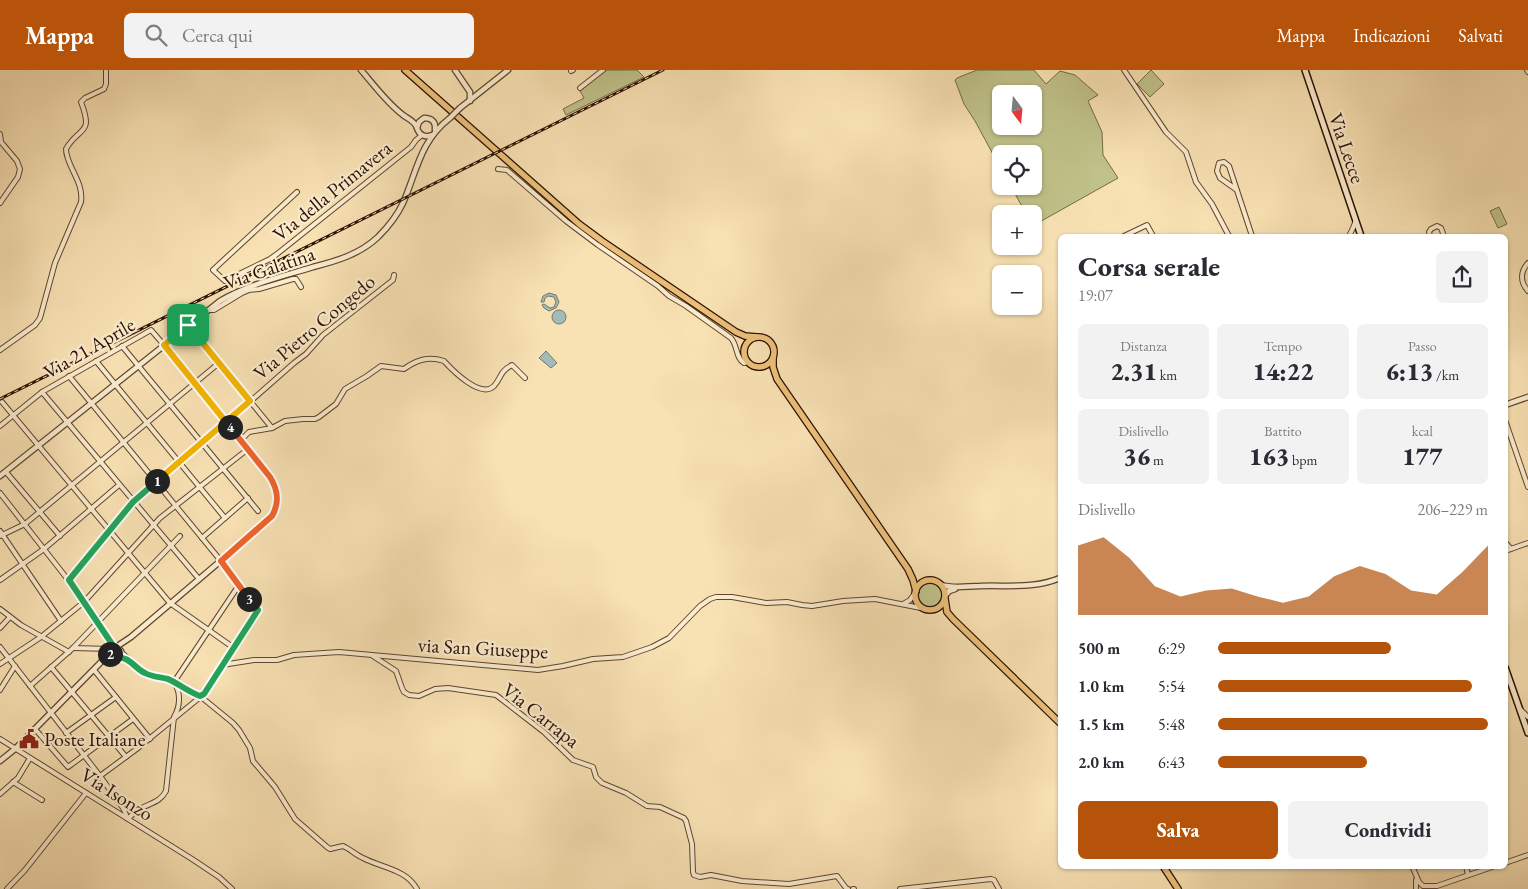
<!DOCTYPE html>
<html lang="it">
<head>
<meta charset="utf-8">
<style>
	body { margin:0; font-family:"EB Garamond",serif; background:#f2f2f3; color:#2b2b33; height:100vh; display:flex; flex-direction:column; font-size:19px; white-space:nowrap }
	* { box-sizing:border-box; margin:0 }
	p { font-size:16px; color:#7c7c81 }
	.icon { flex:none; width:28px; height:28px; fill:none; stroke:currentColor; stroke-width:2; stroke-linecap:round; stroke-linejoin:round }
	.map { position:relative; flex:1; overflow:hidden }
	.drawer { position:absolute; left:1058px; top:164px; width:450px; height:635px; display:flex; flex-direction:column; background:#fff; border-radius:8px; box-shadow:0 1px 4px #0004 }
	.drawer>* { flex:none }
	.needle { width:32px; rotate:164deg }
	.controls { position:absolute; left:992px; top:15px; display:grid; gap:10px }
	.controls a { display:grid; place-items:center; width:50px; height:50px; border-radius:8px; background:#fff; box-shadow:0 1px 4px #0004; font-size:25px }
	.pin { position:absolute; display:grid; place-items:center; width:42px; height:42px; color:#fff; margin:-21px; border-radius:10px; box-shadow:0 2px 8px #0006 }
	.km { position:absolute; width:25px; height:25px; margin:-12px; border-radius:50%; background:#222; color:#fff; font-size:14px; line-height:25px; text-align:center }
	.round { display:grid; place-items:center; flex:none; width:52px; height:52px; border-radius:8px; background:#f2f2f3 }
	.summary { display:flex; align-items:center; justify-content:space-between; height:85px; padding:0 20px }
	h1 { font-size:28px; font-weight:800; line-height:38px }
	.metrics { display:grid; grid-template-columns:repeat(3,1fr); gap:8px; height:85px; padding:5px 20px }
	.metrics div { display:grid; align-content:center; border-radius:8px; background:#f2f2f3; text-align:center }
	.metrics b { font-size:25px; font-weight:800 }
	.metrics small { font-size:14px; font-weight:400 }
	.metrics p { font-size:14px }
	.chart { height:140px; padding:10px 20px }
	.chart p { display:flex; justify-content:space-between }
	.chart svg { width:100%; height:90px; margin-top:5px; fill:#b45309; opacity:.7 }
	.primary-button { display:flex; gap:10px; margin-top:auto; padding:10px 20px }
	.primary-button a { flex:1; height:58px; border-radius:8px; background:#b45309; color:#fff; font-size:20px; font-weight:800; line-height:58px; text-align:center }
	.primary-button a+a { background:#f2f2f3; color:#2b2b33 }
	ul { padding:0 20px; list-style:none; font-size:16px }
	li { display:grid; grid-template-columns:80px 60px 1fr; align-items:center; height:38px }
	li i { height:12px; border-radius:6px; background:#b45309 }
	header { display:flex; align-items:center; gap:30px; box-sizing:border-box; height:70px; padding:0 25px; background:#b45309; color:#fff }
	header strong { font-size:24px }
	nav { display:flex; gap:28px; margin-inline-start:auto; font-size:18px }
	.search { width:350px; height:45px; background:#f2f2f3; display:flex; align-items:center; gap:12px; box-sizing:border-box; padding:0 18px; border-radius:8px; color:#7c7c81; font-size:19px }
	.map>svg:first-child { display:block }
	.green { fill:#c0c28a; stroke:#766a46; fill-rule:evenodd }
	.water { fill:#a3bbb8; stroke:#747770 }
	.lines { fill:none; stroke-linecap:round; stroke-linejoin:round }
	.minor-casing { stroke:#60452f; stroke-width:6 }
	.tertiary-casing { stroke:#60452f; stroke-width:7 }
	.secondary-casing { stroke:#2d1103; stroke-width:8 }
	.primary-casing { stroke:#2d1103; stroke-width:8 }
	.minor { stroke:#faecce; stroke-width:4 }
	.tertiary { stroke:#faecce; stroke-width:4.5 }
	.secondary { stroke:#faecce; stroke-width:5 }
	.primary { stroke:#ecc07a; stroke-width:5.5 }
	.rail-casing { stroke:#2d1103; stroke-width:3 }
	.rail { stroke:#faecce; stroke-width:1; stroke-dasharray:4; stroke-linecap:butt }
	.tertiary-bridge-casing { stroke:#60452f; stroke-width:7; stroke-linecap:butt }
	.tertiary-bridge { stroke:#faecce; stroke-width:4.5 }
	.split-1-casing { stroke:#fff; stroke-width:10 }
	.split-2-casing { stroke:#fff; stroke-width:10 }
	.split-3-casing { stroke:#fff; stroke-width:10 }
	.split-4-casing { stroke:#fff; stroke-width:10 }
	.split-5-casing { stroke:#fff; stroke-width:10 }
	.split-1 { stroke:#f5b400; stroke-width:6 }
	.split-2 { stroke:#22a559; stroke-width:6 }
	.split-3 { stroke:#22a559; stroke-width:6 }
	.split-4 { stroke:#f0652b; stroke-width:6 }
	.split-5 { stroke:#f5b400; stroke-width:6 }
	.labels { text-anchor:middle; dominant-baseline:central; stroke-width:4.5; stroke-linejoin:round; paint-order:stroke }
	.street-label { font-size:20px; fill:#2d1103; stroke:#faecce }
	.poi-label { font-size:20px; fill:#2d1103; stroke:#faecce; text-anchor:start }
</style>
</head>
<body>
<header>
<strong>Mappa</strong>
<div class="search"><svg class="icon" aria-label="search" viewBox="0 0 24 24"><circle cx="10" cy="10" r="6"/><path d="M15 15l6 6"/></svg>Cerca qui</div>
<nav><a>Mappa</a><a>Indicazioni</a><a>Salvati</a></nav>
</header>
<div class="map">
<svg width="1528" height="819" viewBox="0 0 1528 819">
	<rect width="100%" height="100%" fill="#f8e1b3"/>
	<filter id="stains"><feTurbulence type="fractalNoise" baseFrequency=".004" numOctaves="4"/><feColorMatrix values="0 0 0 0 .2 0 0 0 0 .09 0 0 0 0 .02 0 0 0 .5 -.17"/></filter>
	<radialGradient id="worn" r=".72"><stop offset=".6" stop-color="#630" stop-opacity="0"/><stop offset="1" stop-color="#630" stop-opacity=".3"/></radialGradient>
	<!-- green -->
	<g class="green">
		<path d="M 605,0 L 637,0 L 644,7 L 566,45 L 563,39 L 584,28 L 580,21 Z"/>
		<path d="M 977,0 L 1034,0 L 1046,14 L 1060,1 L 1075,5 L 1098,25 L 1088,31 L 1102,62 L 1103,85 L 1118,108 L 1036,154 L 1034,151 L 1034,144 L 1029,144 L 1020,133 L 1011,116 L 1034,116 L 1034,84 L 1001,84 L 1001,99 L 975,51 L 964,34 L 955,10 L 957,8 ZM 1001,24 L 1034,24 L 1034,56 L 1001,56 Z"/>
		<path d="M 1151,0 L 1164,14 L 1150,27 L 1137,14 Z"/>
		<path d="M 1499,137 L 1507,154 L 1498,158 L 1490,141 Z"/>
		<circle cx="930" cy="525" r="13"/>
	</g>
	<!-- water -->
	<g class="water">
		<path d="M 549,223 L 556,225 L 559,232 L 556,238 L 549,241 L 544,238 L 542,235 L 544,234 L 550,238 L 554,237 L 556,232 L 554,227 L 548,226 L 545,228 L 544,232 L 541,232 L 543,226 Z"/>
		<circle cx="559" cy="247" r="7"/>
		<path d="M 546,281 L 557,293 L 551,298 L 539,288 Z"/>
	</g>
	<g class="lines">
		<defs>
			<g id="minor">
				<path d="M 1124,0 L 1166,62 L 1186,82 L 1196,112 L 1212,134 L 1229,166"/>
				<path d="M 1527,0 L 1528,2"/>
				<path d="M 571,1 L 573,0"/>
				<path d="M 580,18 L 603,0"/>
				<path d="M 0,64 L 1,72 L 17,91 L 20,99 L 18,107 L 0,133"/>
				<path d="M 498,99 L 507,100 L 566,151 L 598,175 L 658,216 L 669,226 L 686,236 L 731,268 C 738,276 735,287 744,293 L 747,292"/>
				<path d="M 1237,120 L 1220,108 L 1217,101 L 1219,93 L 1224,92 L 1229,96 L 1252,166"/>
				<path d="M 297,122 L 213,200 L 225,211 L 270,189 L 277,184 L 411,77 L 416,70 L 422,65"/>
				<path d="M 1124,166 L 1147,155 L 1153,166"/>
				<path d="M 1349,166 L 1353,158 L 1356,150"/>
				<path d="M 1430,166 L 1429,162 L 1431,159 L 1437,156 L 1441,158 L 1444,166"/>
				<path d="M 1528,193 C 1520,202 1520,212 1528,221"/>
				<path d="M 208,240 L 214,240 L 242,223 L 249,220 L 259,219 L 293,209 L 296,209 L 301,217"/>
				<path d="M 188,255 L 272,358"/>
				<path d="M 122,276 L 258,441"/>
				<path d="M 0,280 L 35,255 L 40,248 L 55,193 L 81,132 C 84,111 66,96 66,79 C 79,56 94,66 81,32 L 85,28 L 104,19 L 106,14 L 106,0"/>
				<path d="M 96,291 L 225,448"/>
				<path d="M 69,306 L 221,491 L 258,540 L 204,624 L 138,678 L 100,706"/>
				<path d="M 42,322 L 199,509"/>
				<path d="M 2,332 L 170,533 L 234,578"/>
				<path d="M 1505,350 L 1528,417"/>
				<path d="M 0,356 L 42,322 L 151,260 L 164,275"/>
				<path d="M 241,370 L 249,362 L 272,358 L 285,351 L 303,349 L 315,349 L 319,347 L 336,334 L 345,319 L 367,306 L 381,296 L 404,299 C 416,290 428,286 444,291 C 453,301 481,329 494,316 C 502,307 499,302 512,295 L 525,308"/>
				<path d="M 6,402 L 60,466"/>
				<path d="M 0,423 L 69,511 L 114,577"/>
				<path d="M 0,461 L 61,551"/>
				<path d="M 0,466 L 25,454 L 219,293"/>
				<path d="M 202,468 L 248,428"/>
				<path d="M 1505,472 L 1511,479"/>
				<path d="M 1505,481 L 1528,473"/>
				<path d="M 0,510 L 44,479 L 119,415"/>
				<path d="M 69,511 L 133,432 L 203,373 L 294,293 L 306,284 L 323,265 L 393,210 L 394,205"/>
				<path d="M 903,534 L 910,530 L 915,523"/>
				<path d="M 0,539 L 21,555 L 69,582"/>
				<path d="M 0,558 L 10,547"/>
				<path d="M 0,577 L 100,706 L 123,738 L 128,749 C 131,746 134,742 138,740 C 149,733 160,733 166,721 L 174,647 C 180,637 181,624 175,614"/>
				<path d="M 73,578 L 111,579"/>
				<path d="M 121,582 L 144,603 L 170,610 L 190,622 L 200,626 L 233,653 L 239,660 L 250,678 L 253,691 L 275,717 L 295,749 L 327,777 L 330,779 L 343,776 C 350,779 356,785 363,788 C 382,798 406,799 417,819"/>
				<path d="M 373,586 L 396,601 L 402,618 L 404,622 L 409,625 L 419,626 L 435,619 L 448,618 L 496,625 L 544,662 L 573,690 L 593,697 L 596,707 L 602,713 L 626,723 L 647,736 L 660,737 L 684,748 L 686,751 L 692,774 L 693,802 L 694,805 L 700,807 L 711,805 L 742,811 L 789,814 L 837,806 L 846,818 L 848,819"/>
				<path d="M 0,594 L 41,567 L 84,532 L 160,448 L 248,379"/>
				<path d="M 222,595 L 254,590 L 277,590 L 294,585 L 339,582 L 538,600 L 563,596 L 593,589 L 623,587 L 652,577 L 669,568 L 700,536 L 710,529 L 716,527 L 732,527 L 766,533 L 787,532 L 802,535 L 812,536 L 843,531 L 875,529 L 926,539"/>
				<path d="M 51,597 L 126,687"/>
				<path d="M 94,600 L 150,669"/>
				<path d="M 174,612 L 239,515"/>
				<path d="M 30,616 L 73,578 L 180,466"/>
				<path d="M 0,620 L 15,596"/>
				<path d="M 1521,640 L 1528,647"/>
				<path d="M 35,659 L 68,697 L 133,649"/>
				<path d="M 66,663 L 116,627"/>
				<path d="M 0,669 L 192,789 L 219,807 L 232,819"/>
				<path d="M 13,712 L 42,730"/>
				<path d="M 0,724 L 18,708 L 30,688"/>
				<path d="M 1505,793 L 1528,785"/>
				<path d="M 1412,796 L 1419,812 L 1423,816"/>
				<path d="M 1466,796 L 1468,805"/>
				<path d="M 1416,810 L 1416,818"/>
				<path d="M 1424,816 L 1437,816 L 1495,796"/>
				<path d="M 7,819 L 25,800 L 86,723"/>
				<path d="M 853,819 L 854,819"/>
				<path d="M 900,819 L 991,809 L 994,810 L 999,819"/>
			</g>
			<g id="tertiary">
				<path d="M 361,0 C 374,15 387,33 403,45 C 408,49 415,51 417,58"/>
				<path d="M 455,0 L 470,22 L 470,31"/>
				<path d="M 460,38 L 508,0"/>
				<path d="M 432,65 C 425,68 419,65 417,58 L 419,52 L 424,48 C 432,48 436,52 435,60"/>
				<path d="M 1505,335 L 1528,327"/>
				<path d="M 0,406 L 220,231 C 249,214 281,207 313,197 C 337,191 360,184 378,167 C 388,157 397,146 403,133 C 417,101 420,71 450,48"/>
				<path d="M 941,515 C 954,519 967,516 980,516 C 1008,515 1034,519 1060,508"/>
				<path d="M 945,526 L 949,521 L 955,519"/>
				<path d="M 116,577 L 131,567 L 264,454 C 280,438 282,425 270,407 L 164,275"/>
				<path d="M 105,591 L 120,586 L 121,581 L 117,577 L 114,577 L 110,580 L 110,585 L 113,588"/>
				<path d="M 0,691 L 15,679 L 110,583"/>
			</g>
			<g id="secondary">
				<path d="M 1305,0 L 1361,166"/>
				<path d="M 1505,597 L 1528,663"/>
			</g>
			<g id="primary">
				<path d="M 405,0 L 579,154 L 602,171 L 736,262 L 745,266 L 757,267"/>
				<circle cx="759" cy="282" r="15"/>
				<path d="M 773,288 L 773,297 L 777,309 L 908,499 L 913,510 L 916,521"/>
				<circle cx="930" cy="525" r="15"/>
				<path d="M 945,529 L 947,542 L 953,549 L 1060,653"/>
				<path d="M 1163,796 L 1178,819"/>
			</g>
		</defs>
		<!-- minor casing -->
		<use href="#minor" class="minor-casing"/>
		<!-- tertiary casing -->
		<use href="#tertiary" class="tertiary-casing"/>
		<!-- secondary casing -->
		<use href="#secondary" class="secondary-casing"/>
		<!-- primary casing -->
		<use href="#primary" class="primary-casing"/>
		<!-- minor -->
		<use href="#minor" class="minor"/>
		<!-- tertiary -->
		<use href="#tertiary" class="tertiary"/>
		<!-- secondary -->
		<use href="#secondary" class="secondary"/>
		<!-- primary -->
		<use href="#primary" class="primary"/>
		<defs>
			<path id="rail" d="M 0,329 L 663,0"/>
		</defs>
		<!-- rail casing -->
		<use href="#rail" class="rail-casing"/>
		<!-- rail -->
		<use href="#rail" class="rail"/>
		<defs>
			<path id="tertiary-bridge" d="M 450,48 L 460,38"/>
		</defs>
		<!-- tertiary-bridge casing -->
		<use href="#tertiary-bridge" class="tertiary-bridge-casing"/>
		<!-- tertiary-bridge -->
		<use href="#tertiary-bridge" class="tertiary-bridge"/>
	</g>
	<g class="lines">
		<defs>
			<path id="split-1" d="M 157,411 L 250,331 L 188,255"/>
			<path id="split-2" d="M 110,584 L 110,580 L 114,577 L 69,510 L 133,432 L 157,411"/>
			<path id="split-3" d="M 110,584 L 114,588 C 129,585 134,598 145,603 C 152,607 161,607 168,609 C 179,614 189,622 200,626 L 204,624 L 258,540 L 249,529"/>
			<path id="split-4" d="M 230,357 L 270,407 C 278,420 280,432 272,446 L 221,491 L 249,529"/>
			<path id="split-5" d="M 188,255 L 164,275 L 230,357"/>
		</defs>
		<!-- split-1 casing -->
		<use href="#split-1" class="split-1-casing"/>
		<!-- split-2 casing -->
		<use href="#split-2" class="split-2-casing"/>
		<!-- split-3 casing -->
		<use href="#split-3" class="split-3-casing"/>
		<!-- split-4 casing -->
		<use href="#split-4" class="split-4-casing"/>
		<!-- split-5 casing -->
		<use href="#split-5" class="split-5-casing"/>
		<!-- split-1 -->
		<use href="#split-1" class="split-1"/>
		<!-- split-2 -->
		<use href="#split-2" class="split-2"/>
		<!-- split-3 -->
		<use href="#split-3" class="split-3"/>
		<!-- split-4 -->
		<use href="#split-4" class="split-4"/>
		<!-- split-5 -->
		<use href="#split-5" class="split-5"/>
	</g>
	<!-- icons -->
	<defs>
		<symbol id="civic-bare" viewBox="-9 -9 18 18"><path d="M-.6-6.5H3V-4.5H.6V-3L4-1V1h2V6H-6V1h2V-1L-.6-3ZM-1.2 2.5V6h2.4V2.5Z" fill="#8f2418" stroke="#faecce" stroke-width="2.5" paint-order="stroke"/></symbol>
	</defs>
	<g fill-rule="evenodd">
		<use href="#civic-bare" x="15" y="655" width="28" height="28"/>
	</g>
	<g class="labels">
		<!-- street labels -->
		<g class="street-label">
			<text transform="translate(1347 78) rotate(71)">Via Lecce</text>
			<text transform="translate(332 121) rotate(-39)">Via della Primavera</text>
			<text transform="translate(269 198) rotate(-19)">Via Galatina</text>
			<text transform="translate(314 257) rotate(-40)">Via Pietro Congedo</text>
			<text transform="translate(89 278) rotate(-30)">Via 21 Aprile</text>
			<text transform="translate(483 578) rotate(3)">via San Giuseppe</text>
			<text transform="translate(541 645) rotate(38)">Via Carrapa</text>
			<text transform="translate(117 724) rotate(32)">Via Isonzo</text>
		</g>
		<!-- poi labels -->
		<g class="poi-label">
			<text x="44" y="669">Poste Italiane</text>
		</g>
	</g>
	<rect width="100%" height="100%" filter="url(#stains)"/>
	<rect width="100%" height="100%" fill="url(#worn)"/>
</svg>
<div class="controls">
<a><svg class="needle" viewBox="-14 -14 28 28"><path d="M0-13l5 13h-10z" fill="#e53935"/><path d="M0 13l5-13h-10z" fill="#7c7c81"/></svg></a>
<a><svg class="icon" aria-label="locate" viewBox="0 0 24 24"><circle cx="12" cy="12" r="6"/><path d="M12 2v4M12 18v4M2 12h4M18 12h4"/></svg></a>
<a>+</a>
<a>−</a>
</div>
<div class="pin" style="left:188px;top:255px;background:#1e9e55"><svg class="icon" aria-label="arrive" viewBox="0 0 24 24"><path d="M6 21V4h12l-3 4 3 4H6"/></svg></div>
<b class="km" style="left:157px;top:411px">1</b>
<b class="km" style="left:110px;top:584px">2</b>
<b class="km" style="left:249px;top:529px">3</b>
<b class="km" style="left:230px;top:357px">4</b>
<section class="drawer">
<div class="summary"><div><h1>Corsa serale</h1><p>19:07</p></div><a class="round"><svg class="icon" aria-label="share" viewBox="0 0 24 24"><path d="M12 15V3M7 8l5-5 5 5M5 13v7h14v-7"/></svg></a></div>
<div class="metrics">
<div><p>Distanza</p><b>2.31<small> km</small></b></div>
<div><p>Tempo</p><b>14:22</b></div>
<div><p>Passo</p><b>6:13<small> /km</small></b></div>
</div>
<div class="metrics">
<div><p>Dislivello</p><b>36<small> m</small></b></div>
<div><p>Battito</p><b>163<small> bpm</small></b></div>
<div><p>kcal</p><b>177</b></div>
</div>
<div class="chart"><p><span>Dislivello</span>206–229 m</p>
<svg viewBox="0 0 160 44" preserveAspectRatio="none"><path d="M0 44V10L10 6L20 16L30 30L40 35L50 32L60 31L70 35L80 38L90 35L100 25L110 20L120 24L130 32L140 34L150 23L160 10V44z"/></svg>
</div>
<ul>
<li><b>500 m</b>6:29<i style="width:64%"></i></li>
<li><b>1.0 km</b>5:54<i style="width:94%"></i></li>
<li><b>1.5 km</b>5:48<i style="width:100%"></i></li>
<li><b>2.0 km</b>6:43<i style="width:55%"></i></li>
</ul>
<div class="primary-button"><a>Salva</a><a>Condividi</a></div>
</section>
</div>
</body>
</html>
